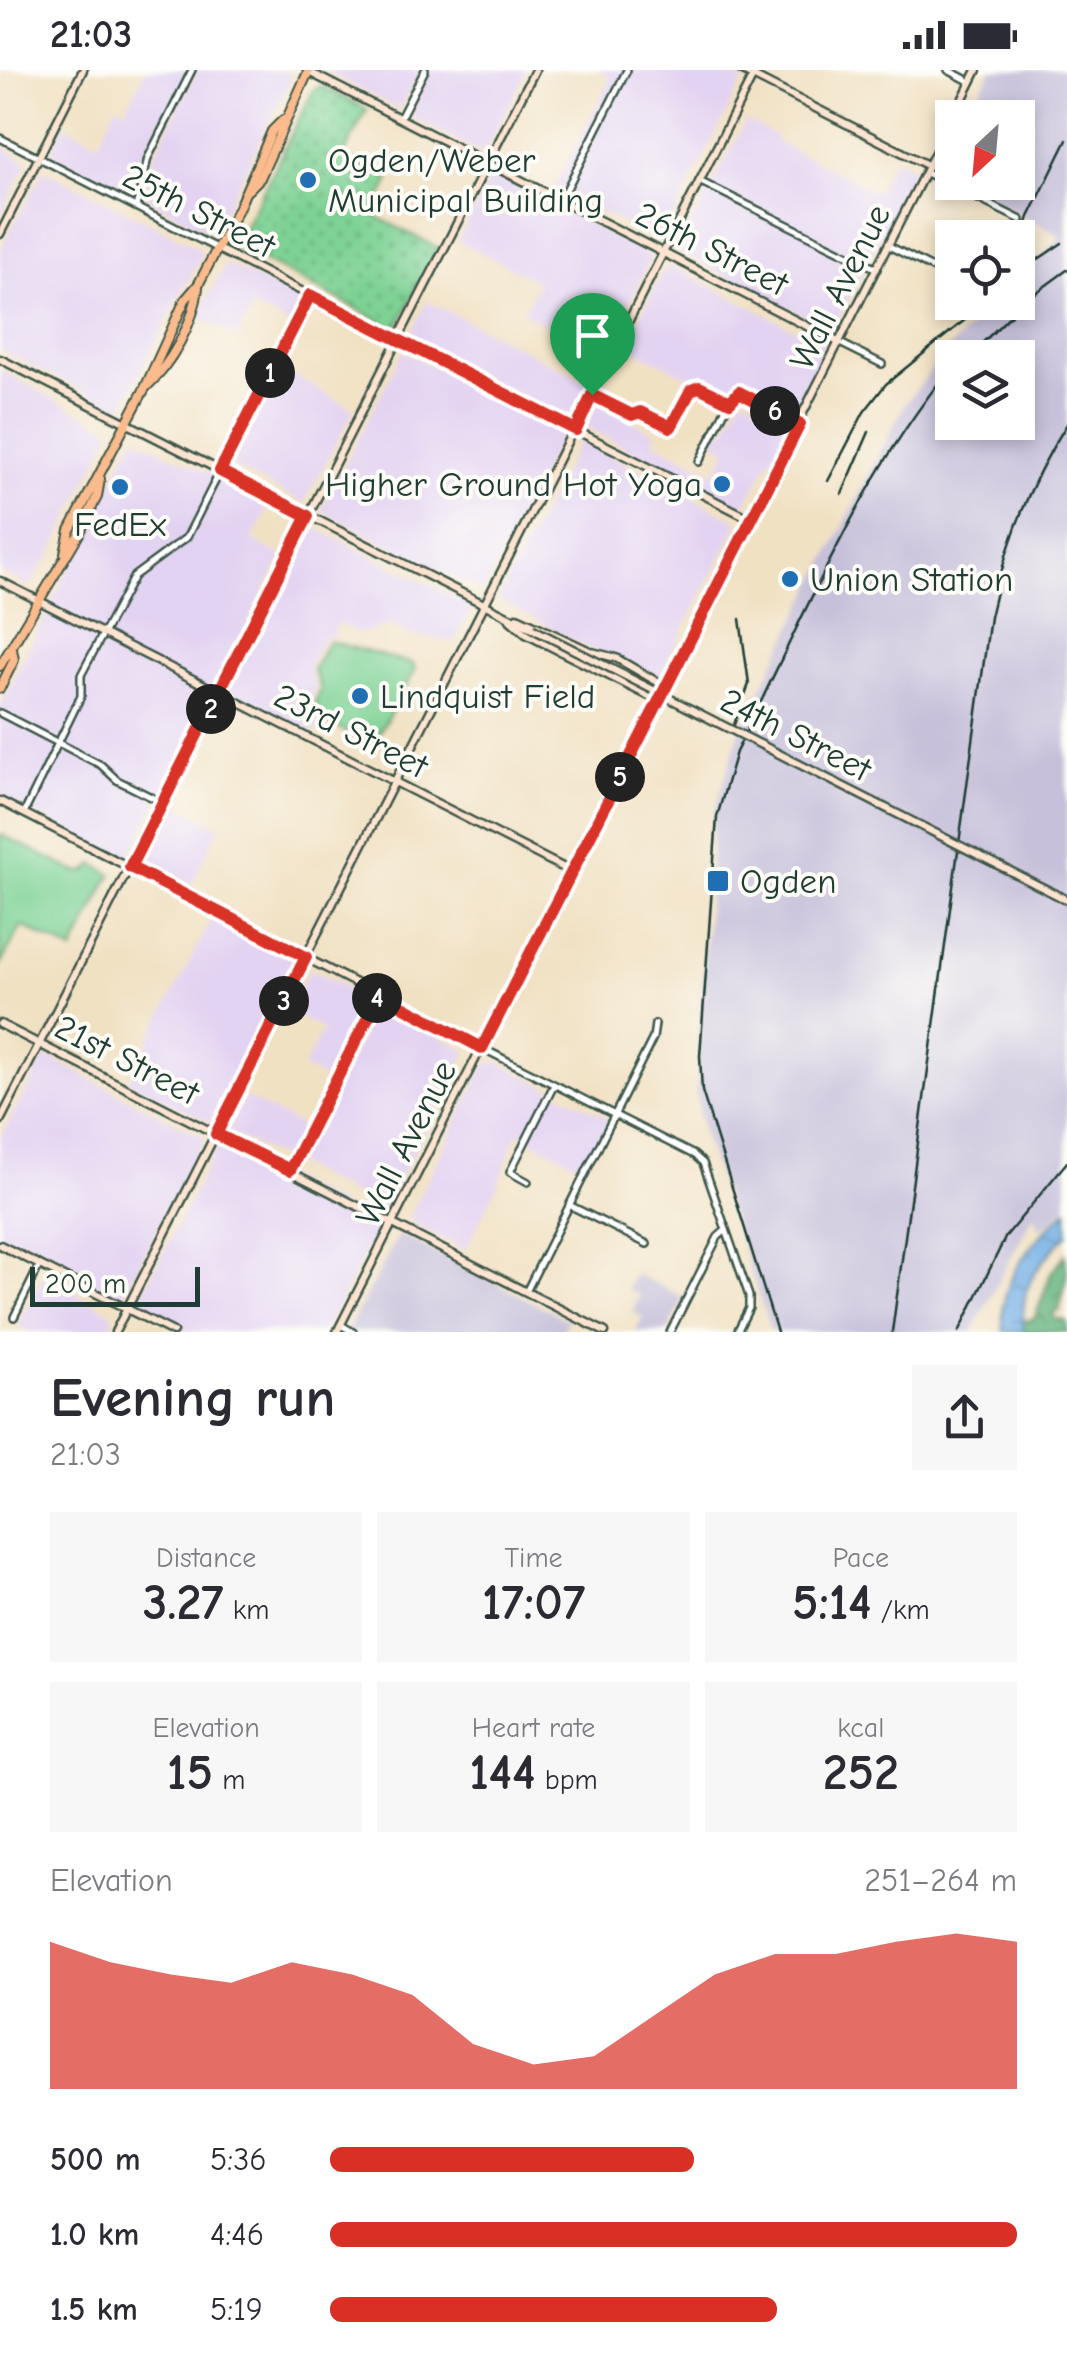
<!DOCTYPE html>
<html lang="en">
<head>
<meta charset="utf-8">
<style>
	body { margin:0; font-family:"Comic Neue",sans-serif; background:#f7f7f7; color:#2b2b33; height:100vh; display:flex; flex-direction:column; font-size:38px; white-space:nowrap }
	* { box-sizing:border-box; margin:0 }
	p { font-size:32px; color:#7c7c81 }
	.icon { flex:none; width:55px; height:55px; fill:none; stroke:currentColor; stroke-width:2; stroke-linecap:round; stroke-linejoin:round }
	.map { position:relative; height:1262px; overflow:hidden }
	.sheet { display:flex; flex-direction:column; background:#fff; flex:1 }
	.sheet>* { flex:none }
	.needle { width:65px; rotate:206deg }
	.fabs { position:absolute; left:935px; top:30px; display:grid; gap:20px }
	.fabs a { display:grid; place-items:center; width:100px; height:100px; border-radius:0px; background:#fff; box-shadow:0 5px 15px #0003; font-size:50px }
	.scale { position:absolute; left:30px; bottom:25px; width:170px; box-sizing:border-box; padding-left:10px; border:5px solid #1f3d34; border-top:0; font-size:28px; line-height:35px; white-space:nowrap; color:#1f3d34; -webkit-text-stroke:8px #fdfcf7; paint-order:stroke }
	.pin { position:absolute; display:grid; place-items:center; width:85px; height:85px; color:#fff; margin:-102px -42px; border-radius:50% 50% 50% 0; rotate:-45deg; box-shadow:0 0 10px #0007 }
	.pin .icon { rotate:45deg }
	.km { position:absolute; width:50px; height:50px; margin:-25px; border-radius:50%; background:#222; color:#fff; font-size:28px; line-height:50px; text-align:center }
	.round { display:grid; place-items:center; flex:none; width:105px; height:105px; border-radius:0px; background:#f7f7f7 }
	.overview { display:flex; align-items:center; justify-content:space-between; height:170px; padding:0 50px }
	h1 { font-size:55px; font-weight:700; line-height:75px }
	.stats { display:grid; grid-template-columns:repeat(3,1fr); gap:15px; height:170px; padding:10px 50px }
	.stats div { display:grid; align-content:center; border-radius:0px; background:#f7f7f7; text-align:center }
	.stats b { font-size:50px; font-weight:700 }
	.stats small { font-size:28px; font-weight:400 }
	.stats p { font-size:28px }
	.chart { height:280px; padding:20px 50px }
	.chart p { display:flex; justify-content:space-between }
	.chart svg { width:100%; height:180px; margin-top:10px; fill:#d93025; opacity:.7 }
	ul { padding:0 50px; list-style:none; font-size:32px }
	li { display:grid; grid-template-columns:160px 120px 1fr; align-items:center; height:75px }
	li i { height:25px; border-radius:12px; background:#d93025 }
	.status { display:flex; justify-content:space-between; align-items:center; height:70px; padding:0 50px; background:#fff; direction:ltr }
	.status svg { height:28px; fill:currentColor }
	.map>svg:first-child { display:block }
	.built { fill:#e3d3f2 }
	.industrial { fill:#c6c0da; fill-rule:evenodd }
	.grass { fill:#7ed294; stroke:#4e8864; stroke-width:2.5 }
	.forest { fill:url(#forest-crowns); stroke:#427859; stroke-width:2.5 }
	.park { fill:url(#park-dots); stroke:#4e8864; stroke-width:2.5 }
	.water { fill:url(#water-ripples); stroke:#49768c; stroke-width:2.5 }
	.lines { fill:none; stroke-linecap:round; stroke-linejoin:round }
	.street-casing { stroke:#3e5649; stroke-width:10 }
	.secondary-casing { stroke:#3e5649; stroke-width:11 }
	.primary-casing { stroke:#3e5649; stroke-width:12 }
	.street { stroke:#fff; stroke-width:5 }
	.secondary { stroke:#fde4d1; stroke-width:6 }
	.primary { stroke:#fbbb8c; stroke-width:8 }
	.rail { stroke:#1f3d34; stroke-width:2.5 }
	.secondary-bridge-casing { stroke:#3e5649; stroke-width:11; stroke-linecap:butt }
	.secondary-bridge { stroke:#fde4d1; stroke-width:6 }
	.route-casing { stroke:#fff; stroke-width:20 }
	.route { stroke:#d93025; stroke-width:12 }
	.poi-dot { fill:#1f6fb2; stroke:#fdfcf7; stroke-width:4 }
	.labels { text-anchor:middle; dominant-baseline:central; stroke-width:8; stroke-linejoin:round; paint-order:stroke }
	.poi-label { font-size:35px; fill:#1f3d34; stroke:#fdfcf7; text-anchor:start }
	.street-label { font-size:35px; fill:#1f3d34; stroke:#fdfcf7 }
</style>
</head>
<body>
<div class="status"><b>21:03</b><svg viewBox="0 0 49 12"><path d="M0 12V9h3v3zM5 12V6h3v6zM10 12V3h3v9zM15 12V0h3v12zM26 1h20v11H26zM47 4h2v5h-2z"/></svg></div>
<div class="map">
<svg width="1067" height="1262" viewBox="0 0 1067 1262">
	<defs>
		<pattern id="forest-crowns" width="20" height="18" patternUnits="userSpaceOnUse" patternTransform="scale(2.5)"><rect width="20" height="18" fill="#66b47e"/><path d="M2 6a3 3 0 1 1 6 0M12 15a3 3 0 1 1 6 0" fill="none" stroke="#539468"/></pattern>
		<pattern id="park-dots" width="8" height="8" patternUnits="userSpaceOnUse" patternTransform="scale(2.5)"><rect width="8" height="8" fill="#7ed294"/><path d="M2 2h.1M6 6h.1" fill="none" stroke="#67ac7a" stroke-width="1.8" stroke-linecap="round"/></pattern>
		<pattern id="water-ripples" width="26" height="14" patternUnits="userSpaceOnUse" patternTransform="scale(2.5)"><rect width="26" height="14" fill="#73afe5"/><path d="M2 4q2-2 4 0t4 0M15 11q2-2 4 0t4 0" fill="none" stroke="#5e90ba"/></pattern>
	</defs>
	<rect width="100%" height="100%" fill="#fdfcf7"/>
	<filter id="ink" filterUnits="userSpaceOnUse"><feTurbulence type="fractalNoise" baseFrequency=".01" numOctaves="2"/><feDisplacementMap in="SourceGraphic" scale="20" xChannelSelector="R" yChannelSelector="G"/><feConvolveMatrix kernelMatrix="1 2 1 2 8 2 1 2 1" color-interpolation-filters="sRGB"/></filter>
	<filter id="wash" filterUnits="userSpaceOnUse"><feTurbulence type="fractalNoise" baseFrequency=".0048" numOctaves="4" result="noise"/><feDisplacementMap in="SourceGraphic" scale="40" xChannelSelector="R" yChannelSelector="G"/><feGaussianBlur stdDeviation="2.25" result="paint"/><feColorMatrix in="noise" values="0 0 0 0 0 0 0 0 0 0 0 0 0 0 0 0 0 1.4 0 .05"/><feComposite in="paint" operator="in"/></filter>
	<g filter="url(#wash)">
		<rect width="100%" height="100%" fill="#f1e1c3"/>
		<!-- built -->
		<g class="built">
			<path d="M 146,0 L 188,0 L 143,88 L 134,125 L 54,85 L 52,79 L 64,55 L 98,73 L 117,35 L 126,39 Z"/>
			<path d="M 198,0 L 284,0 L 292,8 L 227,136 L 208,162 L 145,128 L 154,85 Z"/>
			<path d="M 324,0 L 421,0 L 399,40 Z"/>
			<path d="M 431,0 L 527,0 L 486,80 L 476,81 L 410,46 Z"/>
			<path d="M 598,0 L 723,0 L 743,10 L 661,172 L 554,119 L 611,7 Z"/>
			<path d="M 746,51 L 776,66 L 775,71 L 876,122 L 895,88 L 915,100 L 833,260 L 677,181 Z"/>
			<path d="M 0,75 L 27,92 L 0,148 Z"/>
			<path d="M 44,100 L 197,177 L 202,184 L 121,339 L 0,280 L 0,180 Z"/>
			<path d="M 496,105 L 651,187 L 605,284 L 523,243 L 538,212 L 458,171 L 489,109 Z"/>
			<path d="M 226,194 L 299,229 L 291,256 L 253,237 L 237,267 L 197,247 Z"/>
			<path d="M 671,196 L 827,276 L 794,346 L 732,315 L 724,325 L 626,275 L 665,198 Z"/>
			<path d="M 427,231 L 590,313 L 572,348 L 565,349 L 413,271 L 410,266 Z"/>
			<path d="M 403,281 L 562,363 L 483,522 L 321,441 Z"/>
			<path d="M 279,297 L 354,340 L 304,433 L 229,395 Z"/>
			<path d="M 0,300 L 112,360 L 51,485 L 29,516 L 0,502 Z"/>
			<path d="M 742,326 L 791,352 L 743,438 L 586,357 L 598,331 L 656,364 L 653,372 L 715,403 L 728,379 L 713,371 L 719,358 L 725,361 Z"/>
			<path d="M 134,367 L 270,433 L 252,470 L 282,486 L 127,791 L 0,726 L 0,637 Z"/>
			<path d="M 580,370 L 739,452 L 659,607 L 588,578 L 498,529 Z"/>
			<path d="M 311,456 L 473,536 L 454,572 L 411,565 L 390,555 L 360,564 L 337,553 L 332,568 L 325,566 L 308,597 L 316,618 L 308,633 L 319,654 L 314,663 L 229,620 Z"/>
			<path d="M 176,735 L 219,757 L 191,815 L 146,792 Z"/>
			<path d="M 213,847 L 294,889 L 210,1052 L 128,1012 Z"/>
			<path d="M 310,899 L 372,931 L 332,1012 L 303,998 L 323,959 L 287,942 Z"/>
			<path d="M 378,934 L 467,981 L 383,1140 L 296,1095 Z"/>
			<path d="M 46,986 L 205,1068 L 122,1227 L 0,1167 L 0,1068 Z"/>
			<path d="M 496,991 L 610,1049 L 585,1098 L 517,1063 L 498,1115 L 465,1180 L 413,1154 L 409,1146 L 486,994 Z"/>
			<path d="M 244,1027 L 307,1059 L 290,1092 L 227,1062 Z"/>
			<path d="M 223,1075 L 379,1156 L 324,1262 L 190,1262 L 140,1235 L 140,1228 L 217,1077 Z"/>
			<path d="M 43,1206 L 111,1242 L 114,1249 L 108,1262 L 31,1262 L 18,1255 Z"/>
		</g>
		<!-- industrial -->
		<g class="industrial">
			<path d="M 991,0 L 1067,0 L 1067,1136 L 1040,1160 L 1034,1144 L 972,1262 L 771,1262 L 703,1063 L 696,1024 L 714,743 L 740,661 L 904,336 L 946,281 L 995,233 L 1018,232 L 1018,210 L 1062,166 L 958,113 L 1018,112 L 1018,48 L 967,47 ZM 952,288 L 1018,288 L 1018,352 L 952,352 Z"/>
			<path d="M 399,1164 L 568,1250 L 562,1262 L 347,1262 Z"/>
			<path d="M 634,1203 L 684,1228 L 667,1262 L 636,1262 L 643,1247 L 632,1242 L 640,1225 L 627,1219 Z"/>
		</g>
		<!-- grass -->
		<g class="grass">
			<path d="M 328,571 L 413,594 L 415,600 L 372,675 L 323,650 L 315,633 L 321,619 L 313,600 Z"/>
			<path d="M 0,764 L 77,802 L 86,802 L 94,794 L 111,804 L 73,881 L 22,856 L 0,895 Z"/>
		</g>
		<!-- forest -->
		<path class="forest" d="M 1065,1185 L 1067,1208 L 1059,1241 L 1053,1243 L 1055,1249 L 1066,1251 L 1067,1262 L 1024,1262 L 1022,1252 L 1035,1248 L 1051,1203 Z"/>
		<!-- park -->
		<path class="park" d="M 321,16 L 367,39 L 343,86 L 390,109 L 373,145 L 438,178 L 396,259 L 235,176 L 313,21 Z"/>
		<!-- water -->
		<path class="water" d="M 1067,1140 L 1067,1165 C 1037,1195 1018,1218 1024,1262 L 1004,1262 C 996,1211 1032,1171 1067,1140 Z"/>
	</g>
	<g filter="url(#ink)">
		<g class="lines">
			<defs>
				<g id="street">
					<path d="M 948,0 L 971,12"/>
					<path d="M 400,48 L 425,0"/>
					<path d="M 0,68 L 218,179"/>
					<path d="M 926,103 L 1021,150"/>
					<path d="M 699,111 L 877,199"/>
					<path d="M 561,130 L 627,0"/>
					<path d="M 136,137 L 148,88 L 192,0"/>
					<path d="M 889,176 L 952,208"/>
					<path d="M 840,273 L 882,294"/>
					<path d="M 593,325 L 632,345 L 640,342 L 671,357 L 691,320 L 699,317 L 729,332 L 739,323 L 799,354"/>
					<path d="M 699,392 L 729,332"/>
					<path d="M 0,643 L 101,695 L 117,710 L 163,733"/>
					<path d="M 24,743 L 81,626 L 81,605 L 134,506 L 187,467 L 309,225"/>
					<path d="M 482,978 L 694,1085 L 703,1093 L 749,1226 L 749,1238 L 737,1262"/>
					<path d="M 290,1100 L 379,925"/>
					<path d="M 528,1112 L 510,1102 L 554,1015"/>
					<path d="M 569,1135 L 647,1174"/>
					<path d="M 527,1220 L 653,968 L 655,954"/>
					<path d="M 14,1247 L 39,1196"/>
					<path d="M 341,1255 L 353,1262"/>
					<path d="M 670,1262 L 718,1167 L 726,1160"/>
				</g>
				<g id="secondary">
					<path d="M 741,0 L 929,96"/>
					<path d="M 307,1 L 840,273"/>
					<path d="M 953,48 L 977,0"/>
					<path d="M 0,164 L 83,0"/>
					<path d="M 218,179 L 751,449"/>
					<path d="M 0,289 L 533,559"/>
					<path d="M 0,511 L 572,802"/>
					<path d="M 517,547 L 592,582 L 616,588 L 666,617"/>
					<path d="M 510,550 L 526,564 L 659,631"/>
					<path d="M 0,731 L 482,978"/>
					<path d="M 0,954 L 605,1262"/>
					<path d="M 0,1051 L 535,0"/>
					<path d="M 0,1175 L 173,1262"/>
					<path d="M 115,1262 L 756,0"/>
					<path d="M 337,1262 L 952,49"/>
				</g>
				<g id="primary">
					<path d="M 248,120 L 260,108 L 309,0"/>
					<path d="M 145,318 C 171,294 194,253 198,218"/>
					<path d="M 65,483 L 70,460 L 145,318 L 185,230 L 198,215 L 239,137 L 272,61 L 283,50"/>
					<path d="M 0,596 L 79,464 L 97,427 L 100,409"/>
					<path d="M 0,618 L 14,590 L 12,579"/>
				</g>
			</defs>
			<!-- street casing -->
			<use href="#street" class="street-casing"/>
			<!-- secondary casing -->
			<use href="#secondary" class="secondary-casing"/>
			<!-- primary casing -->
			<use href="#primary" class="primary-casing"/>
			<!-- street -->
			<use href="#street" class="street"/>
			<!-- secondary -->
			<use href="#secondary" class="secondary"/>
			<!-- primary -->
			<use href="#primary" class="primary"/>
			<!-- rail -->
			<g class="rail">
				<path d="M 1018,182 L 1029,147 L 1067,70"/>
				<path d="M 1018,203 L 1062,173"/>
				<path d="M 967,288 L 1026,230 L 1067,200"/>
				<path d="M 828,411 L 864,342 L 886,314 L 987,232"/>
				<path d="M 842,424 L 869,362"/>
				<path d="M 732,660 L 749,614 L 740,549"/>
				<path d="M 777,1262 L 702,1021 L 700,986 L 717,747 L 736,682 C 802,552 859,409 952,296"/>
				<path d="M 892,1262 L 990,547 C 1005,477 1028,414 1067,354"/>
				<path d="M 959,1262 L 1006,1166 L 1067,1092"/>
			</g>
			<defs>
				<path id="secondary-bridge" d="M 533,559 L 1067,830"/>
			</defs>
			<!-- secondary-bridge casing -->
			<use href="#secondary-bridge" class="secondary-bridge-casing"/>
			<!-- secondary-bridge -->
			<use href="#secondary-bridge" class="secondary-bridge"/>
		</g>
	</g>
	<g class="lines" filter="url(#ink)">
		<defs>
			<path id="route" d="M 310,225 L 576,360 L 592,325 L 632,345 L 640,342 L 671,357 L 691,320 L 699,317 L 730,332 L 739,322 L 800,354 L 482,978 L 380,924 L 290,1100 L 216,1064 L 306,887 L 130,797 L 308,446 L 220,401 Z"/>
		</defs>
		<!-- route casing -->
		<use href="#route" class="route-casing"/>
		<!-- route -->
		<use href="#route" class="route"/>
	</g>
	<!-- markers -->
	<g class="poi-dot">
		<circle cx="308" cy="110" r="10"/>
		<circle cx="722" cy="414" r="10"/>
		<circle cx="120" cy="417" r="10"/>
		<circle cx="790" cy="509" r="10"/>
		<circle cx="360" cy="626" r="10"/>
		<rect x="706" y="799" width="24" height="24" rx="5"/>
	</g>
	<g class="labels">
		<!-- poi labels -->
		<g class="poi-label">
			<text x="328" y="90">Ogden/Weber<tspan x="328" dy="40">Municipal Building</tspan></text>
			<text x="702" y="414" text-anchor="end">Higher Ground Hot Yoga</text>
			<text x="120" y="454" text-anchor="middle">FedEx</text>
			<text x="810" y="509">Union Station</text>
			<text x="380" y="626">Lindquist Field</text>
			<text x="740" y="811">Ogden</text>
		</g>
		<!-- street labels -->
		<g class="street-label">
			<text transform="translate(199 141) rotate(27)">25th Street</text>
			<text transform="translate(712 179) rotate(27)">26th Street</text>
			<text transform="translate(840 217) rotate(-63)">Wall Avenue</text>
			<text transform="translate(351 661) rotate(27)">23rd Street</text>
			<text transform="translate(796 665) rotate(27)">24th Street</text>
			<text transform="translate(127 990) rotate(27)">21st Street</text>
			<text transform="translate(406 1073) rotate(-63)">Wall Avenue</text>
		</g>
	</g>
</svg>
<div class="fabs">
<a><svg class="needle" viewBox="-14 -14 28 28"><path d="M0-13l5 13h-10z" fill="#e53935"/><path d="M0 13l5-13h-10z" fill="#7c7c81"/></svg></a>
<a><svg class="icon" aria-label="locate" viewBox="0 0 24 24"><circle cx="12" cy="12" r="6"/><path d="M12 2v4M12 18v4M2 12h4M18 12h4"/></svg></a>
<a><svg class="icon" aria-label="layers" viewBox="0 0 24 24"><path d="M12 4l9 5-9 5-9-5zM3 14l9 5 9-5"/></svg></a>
</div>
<div class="scale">200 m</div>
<div class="pin" style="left:592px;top:325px;background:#1e9e55"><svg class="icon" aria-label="arrive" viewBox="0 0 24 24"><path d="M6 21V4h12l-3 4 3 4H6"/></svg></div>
<b class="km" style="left:270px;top:303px">1</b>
<b class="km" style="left:211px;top:639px">2</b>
<b class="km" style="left:284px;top:931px">3</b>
<b class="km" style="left:377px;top:928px">4</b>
<b class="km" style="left:620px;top:707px">5</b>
<b class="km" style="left:775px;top:341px">6</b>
</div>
<section class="sheet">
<div class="overview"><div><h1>Evening run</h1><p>21:03</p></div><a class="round"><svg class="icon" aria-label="share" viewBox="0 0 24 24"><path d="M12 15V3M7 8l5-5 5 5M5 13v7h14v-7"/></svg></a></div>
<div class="stats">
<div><p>Distance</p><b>3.27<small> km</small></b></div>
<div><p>Time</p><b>17:07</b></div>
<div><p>Pace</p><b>5:14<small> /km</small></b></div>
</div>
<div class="stats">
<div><p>Elevation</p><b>15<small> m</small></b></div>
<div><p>Heart rate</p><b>144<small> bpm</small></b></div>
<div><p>kcal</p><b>252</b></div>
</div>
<div class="chart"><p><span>Elevation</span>251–264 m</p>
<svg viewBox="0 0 160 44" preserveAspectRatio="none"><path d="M0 44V8L10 13L20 16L30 18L40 13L50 16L60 21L70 33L80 38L90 36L100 26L110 16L120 11L130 11L140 8L150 6L160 8V44z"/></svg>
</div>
<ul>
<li><b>500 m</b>5:36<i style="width:53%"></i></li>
<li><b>1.0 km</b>4:46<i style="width:100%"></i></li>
<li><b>1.5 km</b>5:19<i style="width:65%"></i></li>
</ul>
</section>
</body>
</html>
